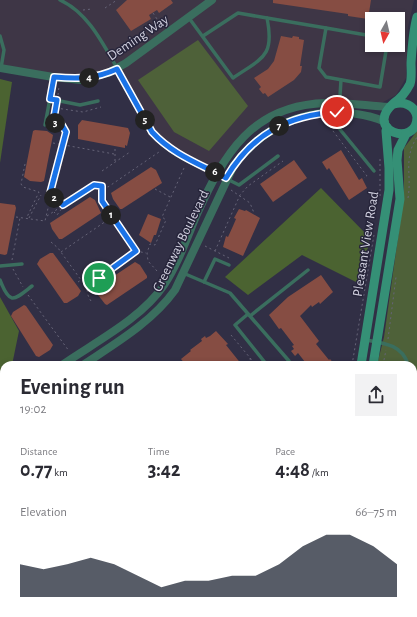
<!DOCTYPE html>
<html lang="en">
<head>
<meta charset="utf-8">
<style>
	body { margin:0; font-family:"Alegreya Sans",sans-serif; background:#f2f2f3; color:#2b2b33; height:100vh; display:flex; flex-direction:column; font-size:15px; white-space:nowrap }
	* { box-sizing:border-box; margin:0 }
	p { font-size:13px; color:#7c7c81 }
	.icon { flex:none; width:22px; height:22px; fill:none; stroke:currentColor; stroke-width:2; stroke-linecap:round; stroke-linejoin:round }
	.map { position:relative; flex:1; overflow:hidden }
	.side { position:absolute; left:0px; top:361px; width:417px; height:256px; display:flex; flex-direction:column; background:#fff; border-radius:12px 12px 0 0; box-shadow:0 2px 6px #0003 }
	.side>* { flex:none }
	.needle { width:26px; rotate:188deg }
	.buttons { position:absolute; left:365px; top:12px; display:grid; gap:8px }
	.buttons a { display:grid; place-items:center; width:40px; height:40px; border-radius:0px; background:#fff; box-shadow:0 2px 6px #0003; font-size:20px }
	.pin { position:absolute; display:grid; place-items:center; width:34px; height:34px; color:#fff; margin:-17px; border:2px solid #fff; border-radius:50%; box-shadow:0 1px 4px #0007 }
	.km { position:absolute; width:20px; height:20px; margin:-10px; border-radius:50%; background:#222; color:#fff; font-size:11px; line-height:20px; text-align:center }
	.round { display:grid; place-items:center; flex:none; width:42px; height:42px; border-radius:0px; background:#f2f2f3 }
	.headline { display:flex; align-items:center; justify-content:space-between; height:68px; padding:0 20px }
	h1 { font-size:22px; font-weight:700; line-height:30px }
	.metrics { display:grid; grid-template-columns:repeat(3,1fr); gap:6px; height:68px; padding:4px 20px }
	.metrics div { display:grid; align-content:center }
	.metrics b { font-size:20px; font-weight:700 }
	.metrics small { font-size:11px; font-weight:400 }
	.metrics p { font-size:11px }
	.chart { height:112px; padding:8px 20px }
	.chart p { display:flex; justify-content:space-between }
	.chart svg { width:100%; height:72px; margin-top:4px; fill:#111827; opacity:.7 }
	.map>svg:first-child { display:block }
	.commercial { fill:#3e3646; fill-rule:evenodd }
	.green { fill:#4e6139 }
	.forest { fill:#4b6331 }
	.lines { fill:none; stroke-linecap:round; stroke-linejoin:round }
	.stream { stroke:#051b23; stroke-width:2 }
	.building { fill:#864d43 }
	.path { stroke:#666478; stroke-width:1; stroke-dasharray:2 3; stroke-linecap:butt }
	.service { stroke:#3a6e5e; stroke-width:3.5 }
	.minor { stroke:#3a6e5e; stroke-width:7 }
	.tertiary { stroke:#3a6e5e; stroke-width:8 }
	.secondary { stroke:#359076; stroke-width:9 }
	.route-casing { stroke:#fff; stroke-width:8 }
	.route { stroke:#1a73e8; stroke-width:5 }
	.labels { text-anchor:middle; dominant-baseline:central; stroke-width:3; stroke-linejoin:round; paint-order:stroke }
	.street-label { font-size:14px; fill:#d1d0df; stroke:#27253b }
</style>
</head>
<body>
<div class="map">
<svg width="417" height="617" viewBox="0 0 417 617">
	<rect width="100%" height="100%" fill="#312f45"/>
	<!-- commercial -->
	<g class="commercial">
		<path d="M 0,0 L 414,0 L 408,27 L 406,78 L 396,95 L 376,106 L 299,107 L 257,125 L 216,173 L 159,140 L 117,69 L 81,80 L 0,68 ZM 372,19 L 398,19 L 398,45 L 372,45 Z"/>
		<path d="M 0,462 L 4,465 L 4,613 L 109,613 L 110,617 L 0,617 Z"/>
		<path d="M 181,613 L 315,613 L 315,617 L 175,617 Z"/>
	</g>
	<!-- green -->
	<g class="green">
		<path d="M 198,40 L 248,106 L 209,151 L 174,132 L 138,80 Z"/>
		<path d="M 417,131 L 417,527 L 413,526 L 413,365 L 377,365 L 384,337 L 404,195 L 404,148 Z"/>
	</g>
	<!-- forest -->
	<g class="forest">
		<path d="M 0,79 L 12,82 L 0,163 Z"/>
		<path d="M 321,188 L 369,237 L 364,286 L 302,255 L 248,295 L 225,277 Z"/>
		<path d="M 0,297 L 19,331 L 12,365 L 4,365 L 4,388 L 0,392 Z"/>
		<path d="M 109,613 L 181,613 L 175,617 L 110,617 Z"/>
	</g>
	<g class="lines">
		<!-- stream -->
		<path class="stream" d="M 0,614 L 4,611"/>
	</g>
	<!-- building -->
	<g class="building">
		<path d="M 127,0 L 171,0 L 173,3 L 159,13 L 157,10 L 149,15 L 151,19 L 131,31 L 116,10 Z"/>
		<path d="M 273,0 L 371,0 L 368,19 L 348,16 L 348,14 L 273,3 Z"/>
		<path d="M 281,36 L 292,38 L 293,36 L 299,37 L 299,39 L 304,40 L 300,66 L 302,66 L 301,72 L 294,80 L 268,97 L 265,93 L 263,94 L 259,89 L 261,87 L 254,78 L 268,69 L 274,61 Z"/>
		<path d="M 82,120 L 128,128 L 130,133 L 127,146 L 125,145 L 125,148 L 78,139 L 78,125 Z"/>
		<path d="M 35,130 L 47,131 L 53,135 L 44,181 L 41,182 L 30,181 L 24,177 L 33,131 Z"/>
		<path d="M 341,150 L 359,180 L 362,178 L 367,188 L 349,200 L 329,168 L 327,170 L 322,162 Z"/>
		<path d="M 294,160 L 307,178 L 273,202 L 260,184 Z"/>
		<path d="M 151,167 L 156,170 L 162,183 L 122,209 L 120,209 L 113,199 L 111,193 Z"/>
		<path d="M 90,197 L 95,200 L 101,213 L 62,239 L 59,239 L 52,229 L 50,223 Z"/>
		<path d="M 0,203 L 15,205 L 16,208 L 7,254 L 5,255 L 0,254 Z"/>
		<path d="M 239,209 L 245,211 L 246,210 L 260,218 L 243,256 L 223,247 L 226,236 L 228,237 L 233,226 L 236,219 L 234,218 Z"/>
		<path d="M 148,214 L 161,219 L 156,235 L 154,235 L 151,243 L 139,235 Z"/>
		<path d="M 50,253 L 53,253 L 81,291 L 78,296 L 67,303 L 64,303 L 37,264 L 40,259 Z"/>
		<path d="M 135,262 L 140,265 L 147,276 L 147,278 L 107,305 L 105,304 L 98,295 L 96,288 Z"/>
		<path d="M 321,275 L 333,292 L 320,304 L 319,302 L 312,307 L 311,305 L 300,316 L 319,341 L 316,344 L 329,360 L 330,359 L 335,365 L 301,365 L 305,362 L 298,353 L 295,356 L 291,351 L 294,349 L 292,346 L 294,345 L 281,328 L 279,329 L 269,315 L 288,297 Z"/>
		<path d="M 24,305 L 26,306 L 53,345 L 50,350 L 39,357 L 36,356 L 11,316 L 13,312 Z"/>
		<path d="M 216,331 L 228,344 L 226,345 L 242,365 L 214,365 L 211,361 L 206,365 L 186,365 L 181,359 L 191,351 L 190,350 L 202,341 L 201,339 L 205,336 L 206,338 L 210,336 Z"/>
	</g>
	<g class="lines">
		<!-- path -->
		<g class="path">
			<path d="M 105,8 L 117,0"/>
			<path d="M 83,10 L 92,9"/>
			<path d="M 153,13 L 163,28"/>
			<path d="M 58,95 L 59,86"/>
			<path d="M 56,108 L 83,112 L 101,107"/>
			<path d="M 331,121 L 333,131 L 367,176 L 364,178"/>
			<path d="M 53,143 L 114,154"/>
			<path d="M 115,161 L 115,147"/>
			<path d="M 25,164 L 21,184 L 23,187 L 39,192 L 27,217"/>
			<path d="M 102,171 L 130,152"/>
			<path d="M 102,187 L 102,201 L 136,251"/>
			<path d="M 155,189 L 170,197"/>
			<path d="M 231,190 L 250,203 L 254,213"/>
			<path d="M 99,196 L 100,187"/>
			<path d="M 380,196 L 380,159"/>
			<path d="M 50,197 L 57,199 L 63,207 L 57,215 L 54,212"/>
			<path d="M 408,198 C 412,175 403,159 417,137"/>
			<path d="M 47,216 L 94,185 L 108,187 L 159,152"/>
			<path d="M 16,217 L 45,221 L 66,132 L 62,125 L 53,123 L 56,105"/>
			<path d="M 29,218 L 41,195"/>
			<path d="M 51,242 L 58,248 L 81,280"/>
			<path d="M 205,246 L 229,258"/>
			<path d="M 215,251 L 240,195 L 248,186 L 283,161"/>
			<path d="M 61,252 L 112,217"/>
			<path d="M 12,260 L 20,218"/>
			<path d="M 13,269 L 23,287"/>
			<path d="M 157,271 L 148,261 L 147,253 L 150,244 L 155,245 L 166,220 L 162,217 L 184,168"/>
			<path d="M 99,277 L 136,251 L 146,253"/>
			<path d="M 78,282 L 92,273 L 96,275 L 102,281"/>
			<path d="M 28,295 L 69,351"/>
			<path d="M 91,301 C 84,291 87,281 96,275"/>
			<path d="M 231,335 L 256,365"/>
			<path d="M 388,339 L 396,277"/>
			<path d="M 250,358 L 251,365"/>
			<path d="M 352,365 L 374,235"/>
			<path d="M 383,365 L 386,350"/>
			<path d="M 0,589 L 4,587"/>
			<path d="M 311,617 L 312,613"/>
		</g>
		<!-- service -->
		<g class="service">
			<path d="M 60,0 C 88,13 102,42 117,68"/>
			<path d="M 189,18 L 233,78 C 262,58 275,57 267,18 L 238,13 L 203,36"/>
			<path d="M 267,18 L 326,28"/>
			<path d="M 0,36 L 4,50 L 1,68"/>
			<path d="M 372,36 L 326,28 L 319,68 L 326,77 L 380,87 L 387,45"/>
			<path d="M 341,80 L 338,127 L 374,171"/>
			<path d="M 50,99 L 80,105 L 98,101"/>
			<path d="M 45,125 L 54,77"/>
			<path d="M 227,179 L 239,185 L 278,156"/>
			<path d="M 0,266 L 22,264"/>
			<path d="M 183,273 L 230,293 L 289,361 L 289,365"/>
			<path d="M 0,280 C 10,306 14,300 32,286"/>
			<path d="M 204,282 L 215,259 L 229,265"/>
			<path d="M 248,314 L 235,325 L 267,365"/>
			<path d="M 250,316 L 308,270"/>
			<path d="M 366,340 C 384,343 403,345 408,365"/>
			<path d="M 413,514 L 417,515"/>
			<path d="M 100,613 L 102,617"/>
			<path d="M 32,617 L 38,613"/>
		</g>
		<!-- minor -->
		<path class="minor" d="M 117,69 L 152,132 C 173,156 200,164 226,178"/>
		<!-- tertiary -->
		<g class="tertiary">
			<path d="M 0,68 L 53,77 L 81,80 L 108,73 L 126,63 L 212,0"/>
			<path d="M 62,365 C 95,342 141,319 164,285 C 178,264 187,238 197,214 C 224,154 252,105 326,103 C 347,102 368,106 389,107"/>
			<path d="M 83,365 C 116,343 152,322 175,290 L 234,165 C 262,128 303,108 350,113 C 363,115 373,116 385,122"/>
			<path d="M 0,409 L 4,406"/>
			<path d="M 0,426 L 4,422"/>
		</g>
		<!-- secondary -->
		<g class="secondary">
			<path d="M 394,104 C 403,101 415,105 417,117 C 417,149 362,130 394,103 C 401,98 406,92 410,84 C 412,79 411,69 411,63 C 412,47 413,32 417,17"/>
			<path d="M 361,365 L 389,190 L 389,168 L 386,131 L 387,127"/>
			<path d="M 373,365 L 400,199 L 397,160 L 398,150 L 406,134"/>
			<path d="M 320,617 L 321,613"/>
			<path d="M 332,617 L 332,613"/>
		</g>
	</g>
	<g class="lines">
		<defs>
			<path id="route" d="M 99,278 L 136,251 L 102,201 L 102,186 L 94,185 L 63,205 L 57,198 L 49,197 L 66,132 L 62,125 L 53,123 L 57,100 L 50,99 L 54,77 C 78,79 95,79 117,69 L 152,132 C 173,155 200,164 226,178 C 252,134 288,115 337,112"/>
		</defs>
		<!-- route casing -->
		<use href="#route" class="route-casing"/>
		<!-- route -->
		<use href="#route" class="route"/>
	</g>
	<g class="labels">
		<!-- street labels -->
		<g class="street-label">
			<text transform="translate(138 38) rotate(-34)">Deming Way</text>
			<text transform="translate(181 241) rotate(-64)">Greenway Boulevard</text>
			<text transform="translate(366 244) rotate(-81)">Pleasant View Road</text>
		</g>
	</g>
</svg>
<div class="buttons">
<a><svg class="needle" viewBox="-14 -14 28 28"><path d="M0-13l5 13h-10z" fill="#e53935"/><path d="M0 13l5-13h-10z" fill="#7c7c81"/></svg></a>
</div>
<div class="pin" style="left:99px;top:278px;background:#1e9e55"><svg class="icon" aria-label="arrive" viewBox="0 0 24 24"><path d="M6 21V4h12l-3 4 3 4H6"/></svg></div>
<div class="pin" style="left:337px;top:112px;background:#d93025"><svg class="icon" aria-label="check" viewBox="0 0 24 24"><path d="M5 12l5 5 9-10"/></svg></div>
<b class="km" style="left:111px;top:215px">1</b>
<b class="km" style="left:54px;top:198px">2</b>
<b class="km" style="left:55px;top:123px">3</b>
<b class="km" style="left:89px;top:78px">4</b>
<b class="km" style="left:145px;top:120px">5</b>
<b class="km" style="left:215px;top:172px">6</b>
<b class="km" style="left:279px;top:126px">7</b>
<section class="side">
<div class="headline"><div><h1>Evening run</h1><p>19:02</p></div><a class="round"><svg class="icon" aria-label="share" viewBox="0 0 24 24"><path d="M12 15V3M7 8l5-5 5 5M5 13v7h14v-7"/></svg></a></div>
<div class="metrics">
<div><p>Distance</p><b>0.77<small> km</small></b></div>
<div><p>Time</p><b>3:42</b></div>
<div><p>Pace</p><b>4:48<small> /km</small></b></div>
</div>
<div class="chart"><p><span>Elevation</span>66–75 m</p>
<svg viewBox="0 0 160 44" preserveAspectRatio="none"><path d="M0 44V24L10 27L20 24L30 20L40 24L50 31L60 38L70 34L80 34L90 31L100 31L110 24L120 13L130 6L140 6L150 13L160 24V44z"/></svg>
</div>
</section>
</div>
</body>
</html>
